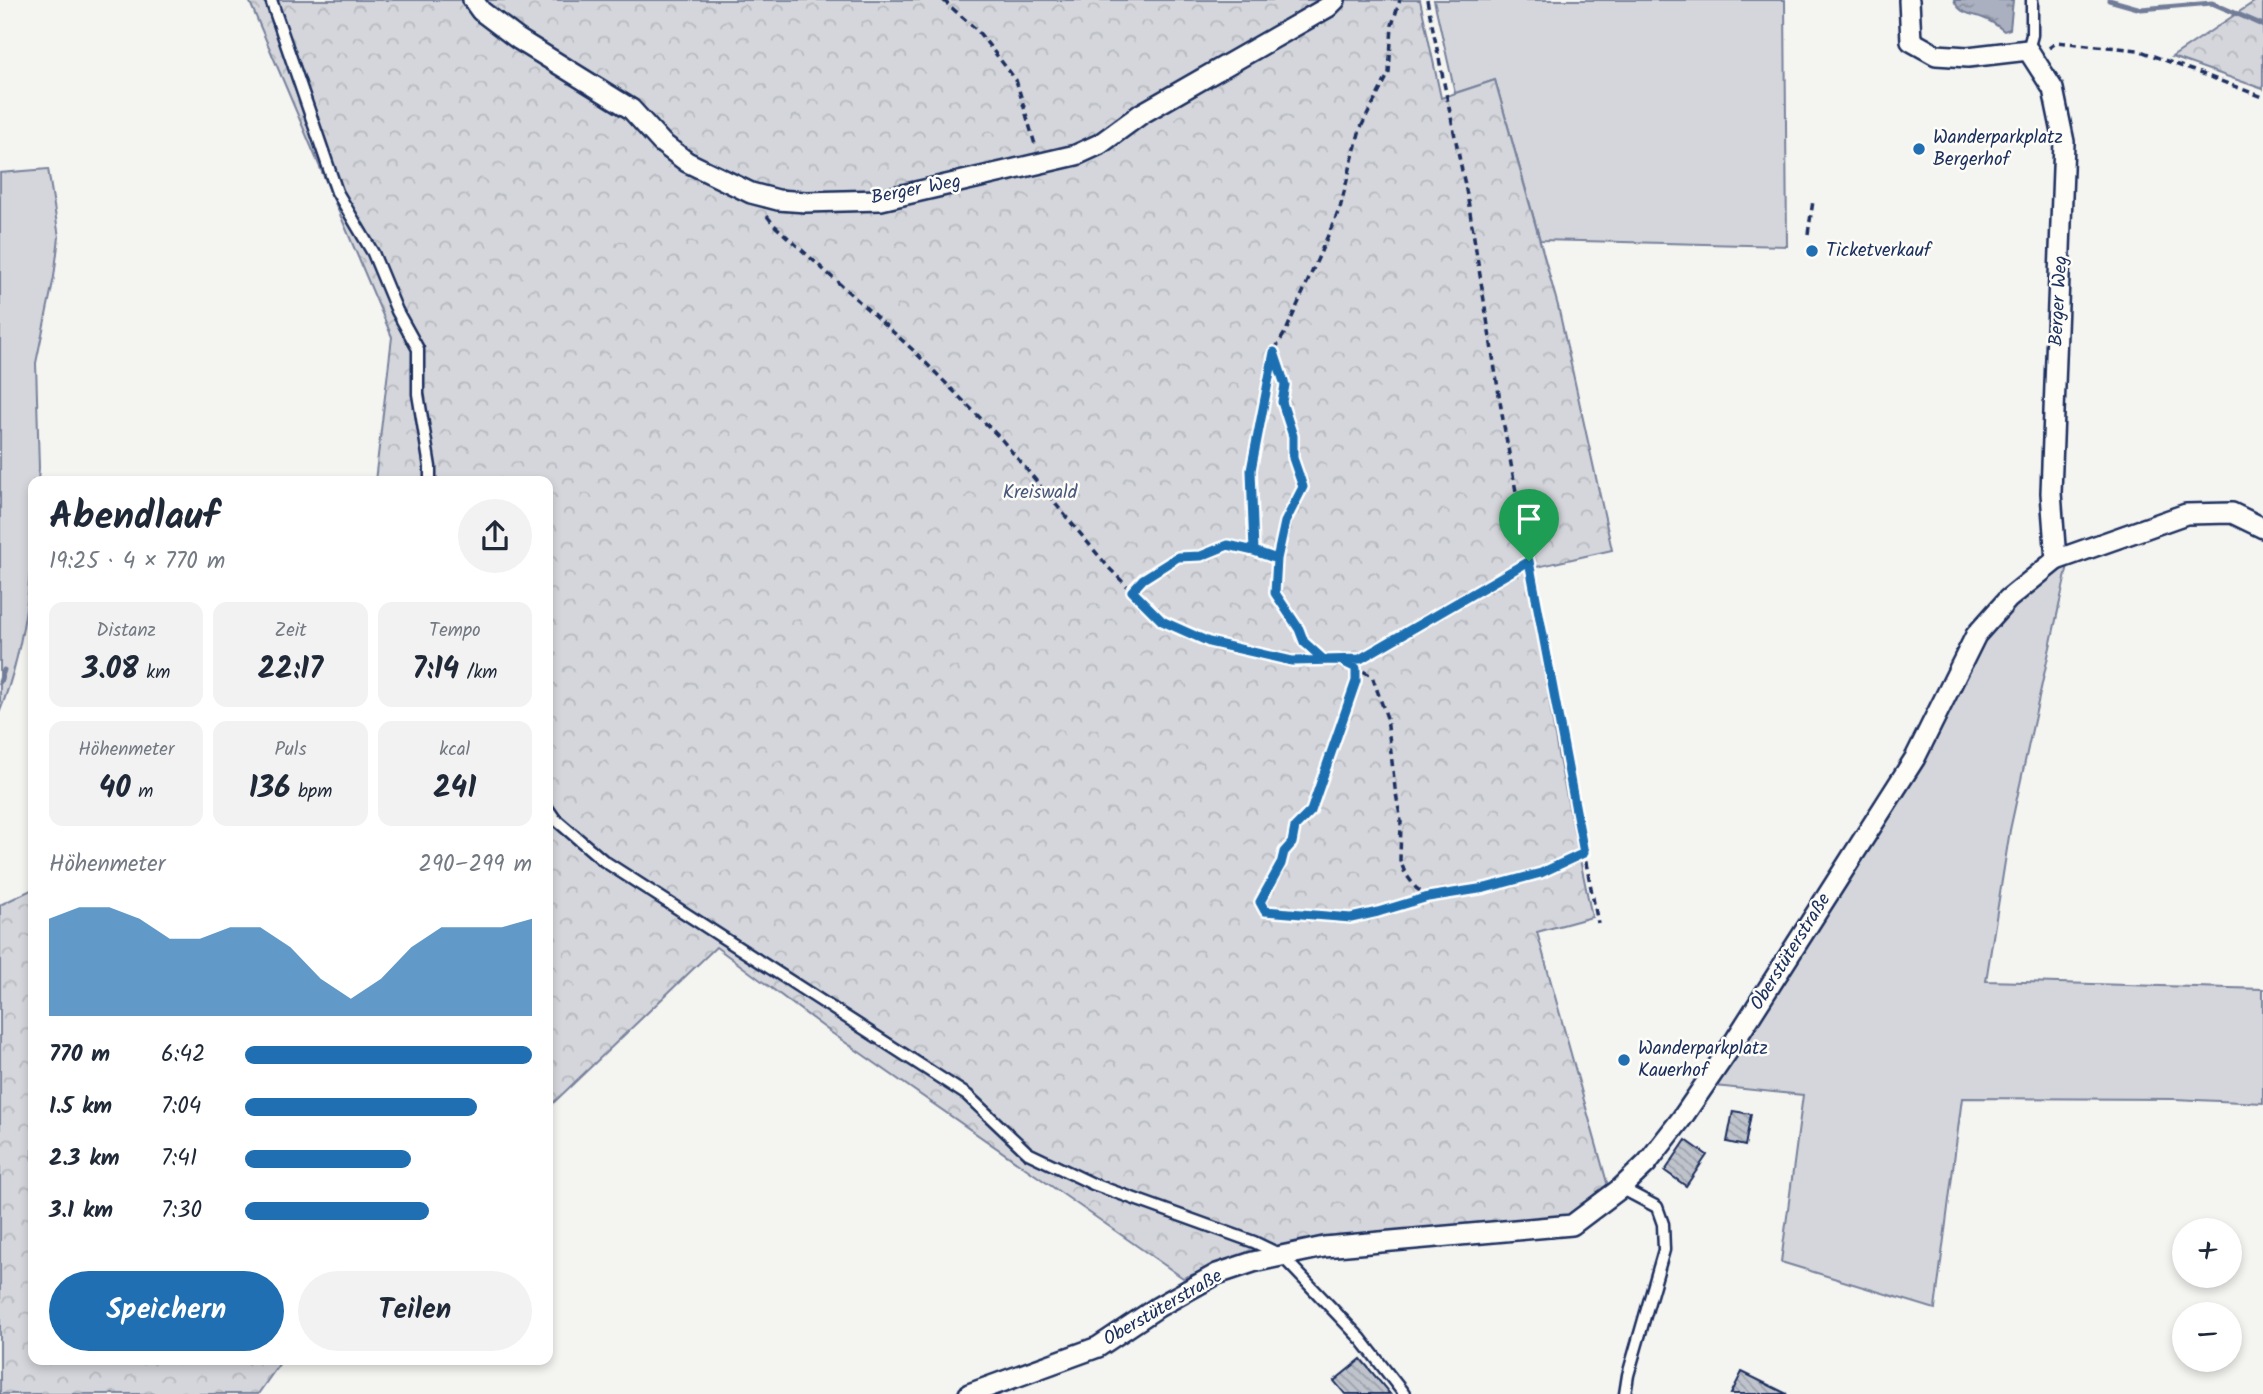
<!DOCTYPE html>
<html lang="de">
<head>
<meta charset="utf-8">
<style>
	body { margin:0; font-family:Kalam,sans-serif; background:#f2f2f3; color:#1f2937; height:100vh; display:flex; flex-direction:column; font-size:26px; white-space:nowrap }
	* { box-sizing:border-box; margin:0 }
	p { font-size:23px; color:#747a83 }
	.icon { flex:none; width:38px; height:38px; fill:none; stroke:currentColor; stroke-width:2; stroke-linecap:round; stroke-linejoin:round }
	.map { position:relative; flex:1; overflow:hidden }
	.side { position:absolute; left:28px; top:476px; width:525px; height:889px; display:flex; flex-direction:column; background:#fff; border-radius:14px; box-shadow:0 4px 10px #0003 }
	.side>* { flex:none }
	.controls { position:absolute; left:2172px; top:1218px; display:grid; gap:14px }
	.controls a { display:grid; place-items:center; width:70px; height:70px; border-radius:50%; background:#fff; box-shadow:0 4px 10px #0003; font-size:35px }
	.pin { position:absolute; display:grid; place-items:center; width:60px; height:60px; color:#fff; margin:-72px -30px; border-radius:50% 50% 50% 0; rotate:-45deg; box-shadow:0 0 7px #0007 }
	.pin .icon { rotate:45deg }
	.round { display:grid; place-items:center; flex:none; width:74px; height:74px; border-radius:37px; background:#f2f2f3 }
	.headline { display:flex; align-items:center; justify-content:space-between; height:119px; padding:0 21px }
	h1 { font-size:38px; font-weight:700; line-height:52px }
	.figures { display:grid; grid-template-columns:repeat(3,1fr); gap:10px; height:119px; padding:7px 21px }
	.figures div { display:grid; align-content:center; border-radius:14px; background:#f2f2f3; text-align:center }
	.figures b { font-size:30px; font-weight:700 }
	.figures small { font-size:19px; font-weight:400 }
	.figures p { font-size:19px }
	.chart { height:196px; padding:14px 21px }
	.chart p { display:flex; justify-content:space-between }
	.chart svg { width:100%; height:126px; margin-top:7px; fill:#1f6fb2; opacity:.7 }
	.action { display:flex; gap:14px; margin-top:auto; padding:14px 21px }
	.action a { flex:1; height:80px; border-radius:42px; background:#1f6fb2; color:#fff; font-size:28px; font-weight:700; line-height:80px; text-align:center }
	.action a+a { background:#f2f2f3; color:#1f2937 }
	ul { padding:0 21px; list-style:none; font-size:23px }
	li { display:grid; grid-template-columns:112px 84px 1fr; align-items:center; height:52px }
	li i { height:18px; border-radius:9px; background:#1f6fb2 }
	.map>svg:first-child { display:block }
	.grass { fill:#d4d6db; stroke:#78829c; stroke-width:2 }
	.forest { fill:url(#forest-crowns); stroke:#78829c; stroke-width:2 }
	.water { fill:url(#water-ripples); stroke:#717c98; stroke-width:2 }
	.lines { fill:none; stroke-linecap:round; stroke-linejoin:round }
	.stream { stroke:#717c98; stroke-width:5 }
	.building { fill:url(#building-back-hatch); stroke:#1b2f5e; stroke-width:2 }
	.lane-casing { stroke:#1b2f5e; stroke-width:15 }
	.street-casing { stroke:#1b2f5e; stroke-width:24 }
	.path { stroke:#1b2f5e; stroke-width:3.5; stroke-dasharray:7 5; stroke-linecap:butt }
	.lane { stroke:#fdfcf7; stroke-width:10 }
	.street { stroke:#fdfcf7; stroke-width:19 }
	.route-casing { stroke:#fff; stroke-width:14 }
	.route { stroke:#1f6fb2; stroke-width:9 }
	.poi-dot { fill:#1f6fb2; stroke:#fdfcf7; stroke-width:2.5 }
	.labels { text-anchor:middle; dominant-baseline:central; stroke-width:5; stroke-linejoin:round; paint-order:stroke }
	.poi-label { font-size:19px; fill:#1b2f5e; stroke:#fdfcf7; text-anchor:start }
	.street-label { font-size:19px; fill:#1b2f5e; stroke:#fdfcf7 }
	.park-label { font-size:19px; fill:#49597d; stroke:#fdfcf7 }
</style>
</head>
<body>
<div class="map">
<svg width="2263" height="1394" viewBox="0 0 2263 1394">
	<defs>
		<pattern id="forest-crowns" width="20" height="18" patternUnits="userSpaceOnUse" patternTransform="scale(1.75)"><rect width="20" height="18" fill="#d4d6db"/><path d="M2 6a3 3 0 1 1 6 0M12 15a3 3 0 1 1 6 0" fill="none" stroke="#b5b8be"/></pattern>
		<pattern id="water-ripples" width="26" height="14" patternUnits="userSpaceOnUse" patternTransform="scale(1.75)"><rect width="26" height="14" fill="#aab0bf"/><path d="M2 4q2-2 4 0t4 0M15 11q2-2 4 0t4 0" fill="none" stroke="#8a909e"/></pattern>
		<pattern id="building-back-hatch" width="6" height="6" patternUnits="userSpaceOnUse" patternTransform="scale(1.75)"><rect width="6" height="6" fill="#bfc3cc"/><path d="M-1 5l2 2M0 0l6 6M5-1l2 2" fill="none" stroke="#9a9fa9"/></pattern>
	</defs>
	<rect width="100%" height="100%" fill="#f4f4f1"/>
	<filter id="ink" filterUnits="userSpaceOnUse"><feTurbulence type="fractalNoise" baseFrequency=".0143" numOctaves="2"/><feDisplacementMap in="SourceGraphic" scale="14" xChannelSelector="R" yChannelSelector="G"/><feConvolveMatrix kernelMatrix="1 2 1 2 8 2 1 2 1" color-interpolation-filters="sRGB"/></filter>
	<g filter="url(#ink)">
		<!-- grass -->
		<g class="grass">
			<path d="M 1434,0 L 1785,0 L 1787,246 L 1540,240 L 1495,80 L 1455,93 Z"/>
			<path d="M 48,169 L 59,237 L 54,277 L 36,363 L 39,468 L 38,481 L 33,481 C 33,559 29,638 0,711 L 0,173 Z"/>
			<path d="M 2068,565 L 2010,830 L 1986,981 L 2263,989 L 2263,1103 L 2174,1099 L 1962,1098 L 1935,1309 L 1781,1262 L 1803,1095 L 1714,1086 L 1976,648 L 2029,589 Z"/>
		</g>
		<!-- forest -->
		<g class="forest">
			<path d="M 249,0 L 1420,0 L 1441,98 L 1495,80 L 1558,306 L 1612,550 L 1528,569 L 1558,754 L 1592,917 L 1537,932 L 1609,1190 L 1572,1220 L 1248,1255 L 1183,1278 L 829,1031 L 716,947 L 548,1108 L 548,481 L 375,481 L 392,337 Z"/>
			<path d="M 2257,0 L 2263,0 L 2263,89 L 2172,57 Z"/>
			<path d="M 33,889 L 33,1360 L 282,1360 L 258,1394 L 0,1394 L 0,905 Z"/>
		</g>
		<!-- water -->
		<path class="water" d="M 1954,0 L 2013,0 L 2010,29 L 2004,31 C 1998,26 1991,21 1983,18 C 1970,13 1959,14 1954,0 Z"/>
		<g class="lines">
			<!-- stream -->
			<g class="stream">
				<path d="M 2109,0 L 2141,9 L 2212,3 L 2263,25"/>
				<path d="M 0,682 L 4,670"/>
			</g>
		</g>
		<!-- building -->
		<g class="building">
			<path d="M 1733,1111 L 1751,1114 L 1745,1146 L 1727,1142 Z"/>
			<path d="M 1686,1140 L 1707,1155 L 1686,1186 L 1665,1171 Z"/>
			<path d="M 1361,1359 L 1390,1394 L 1345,1394 L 1334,1381 Z"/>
			<path d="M 1742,1372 L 1787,1394 L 1731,1394 Z"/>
		</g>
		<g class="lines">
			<defs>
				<g id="lane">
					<path d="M 271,0 L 337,192 L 373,253 L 397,311 L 418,349 L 418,394 L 430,467 L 430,481"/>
					<path d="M 2028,50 L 2032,35 L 2032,0"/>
					<path d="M 548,809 L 555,819 L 604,861 L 967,1095 L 1028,1153 L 1093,1184 L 1254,1242 L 1281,1255 L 1361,1339 L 1404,1394"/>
					<path d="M 1621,1188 L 1657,1207 L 1663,1224 L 1664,1250 L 1628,1375 L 1625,1394"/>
				</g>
				<g id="street">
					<path d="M 473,0 L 481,11 L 518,39 L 631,109 L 662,143 L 687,162 L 751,193 L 778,200 L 806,202 L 881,200 L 1076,155 L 1100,144 L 1141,114 L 1328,7 L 1335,0"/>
					<path d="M 1909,0 L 1911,41 L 1936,55 L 1968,57 L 2028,50 L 2053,89 L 2064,142 L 2051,493 L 2056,560"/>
					<path d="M 969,1394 L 1098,1347 L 1158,1307 L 1217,1274 L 1253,1262 L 1324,1247 L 1572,1225 L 1621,1188 L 1647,1163 L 1682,1118 L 1736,1039 L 1915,758 L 1976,635 L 2008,599 L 2056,560 L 2186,514 L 2232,513 L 2263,528"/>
				</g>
			</defs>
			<!-- lane casing -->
			<use href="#lane" class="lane-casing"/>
			<!-- street casing -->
			<use href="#street" class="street-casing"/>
			<!-- path -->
			<g class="path">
				<path d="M 943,0 L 977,30 L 1016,80 L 1036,148"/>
				<path d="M 1427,0 L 1468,200 L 1504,426 L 1563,748 L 1598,923"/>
				<path d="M 2049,48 L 2057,42 L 2138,50 L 2263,97"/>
				<path d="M 767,216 L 774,225 L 913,350 L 1002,440 L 1109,568 L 1162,621 L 1209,642 L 1292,661 L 1360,659 L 1529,561"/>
				<path d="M 1808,234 L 1813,201"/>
				<path d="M 1274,354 L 1251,470 L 1254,551 L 1277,559"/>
				<path d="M 1132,591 L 1143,579 L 1178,557 L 1201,556 L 1228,546 L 1254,551"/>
				<path d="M 1322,659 L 1304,642 L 1299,629 L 1275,593 L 1277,559 L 1285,522 L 1303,487 L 1293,458 L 1293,437 L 1282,402 L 1285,385 L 1274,351 L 1286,331 L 1340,208 L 1360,129 L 1389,73 L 1392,25 L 1400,0"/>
				<path d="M 1342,660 L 1372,676 L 1387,718 L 1395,788 L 1401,821 L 1400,860 L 1405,873 L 1416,888 L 1428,897 L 1485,888 L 1541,873 L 1584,853"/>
				<path d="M 1356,668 L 1356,682 L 1311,811 L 1295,827 L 1292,843 L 1284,852 L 1281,865 L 1260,902 L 1265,910 L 1351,918 L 1378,912 L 1428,897"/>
			</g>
			<!-- lane -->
			<use href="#lane" class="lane"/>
			<!-- street -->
			<use href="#street" class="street"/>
		</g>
	</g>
	<g class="lines" filter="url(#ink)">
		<defs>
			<path id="route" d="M 1529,561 L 1360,659 L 1324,660 L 1304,642 L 1299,629 L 1275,593 L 1277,559 L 1254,551 L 1251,470 L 1274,352 L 1285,385 L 1282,402 L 1293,436 L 1293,458 L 1303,487 L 1285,522 L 1277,559 L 1254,551 L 1228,545 L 1201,556 L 1178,557 L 1143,579 L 1132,591 L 1162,621 L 1209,642 L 1292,661 L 1340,660 L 1356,668 L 1356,681 L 1311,811 L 1295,827 L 1292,843 L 1284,852 L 1281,864 L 1260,902 L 1265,911 L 1351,918 L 1378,912 L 1428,897 L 1485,888 L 1541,873 L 1584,853 L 1529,561"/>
		</defs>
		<!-- route casing -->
		<use href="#route" class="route-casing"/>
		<!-- route -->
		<use href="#route" class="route"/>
	</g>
	<!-- markers -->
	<g class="poi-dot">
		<circle cx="1919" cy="149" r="7"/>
		<circle cx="1812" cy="251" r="7"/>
		<circle cx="1624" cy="1060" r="7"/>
	</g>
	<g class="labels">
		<!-- poi labels -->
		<g class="poi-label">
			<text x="1933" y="138">Wanderparkplatz<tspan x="1933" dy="22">Bergerhof</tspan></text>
			<text x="1826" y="251">Ticketverkauf</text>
			<text x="1638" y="1049">Wanderparkplatz<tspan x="1638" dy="22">Kauerhof</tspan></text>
		</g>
		<!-- street labels -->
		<g class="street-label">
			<text transform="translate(916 190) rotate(-11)">Berger Weg</text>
			<text transform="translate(2059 301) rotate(-87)">Berger Weg</text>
			<text transform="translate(1791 952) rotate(-58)">Oberstüterstraße</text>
			<text transform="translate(1163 1308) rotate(-30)">Oberstüterstraße</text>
		</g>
		<!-- park labels -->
		<g class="park-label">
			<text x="1040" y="493">Kreiswald</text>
		</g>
	</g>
</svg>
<div class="controls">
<a>+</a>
<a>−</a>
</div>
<div class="pin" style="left:1529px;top:561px;background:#1e9e55"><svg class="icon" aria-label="arrive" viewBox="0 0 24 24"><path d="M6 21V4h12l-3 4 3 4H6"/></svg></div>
<section class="side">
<div class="headline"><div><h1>Abendlauf</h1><p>19:25 · 4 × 770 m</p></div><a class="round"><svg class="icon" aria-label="share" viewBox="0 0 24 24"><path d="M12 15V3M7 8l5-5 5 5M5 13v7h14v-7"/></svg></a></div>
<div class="figures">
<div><p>Distanz</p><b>3.08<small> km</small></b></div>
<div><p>Zeit</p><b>22:17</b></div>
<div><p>Tempo</p><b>7:14<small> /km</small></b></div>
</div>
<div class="figures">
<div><p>Höhenmeter</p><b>40<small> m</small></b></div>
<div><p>Puls</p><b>136<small> bpm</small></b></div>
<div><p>kcal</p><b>241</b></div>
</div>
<div class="chart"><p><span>Höhenmeter</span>290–299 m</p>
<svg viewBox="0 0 160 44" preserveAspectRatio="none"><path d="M0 44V10L10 6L20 6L30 10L40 17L50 17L60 13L70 13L80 20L90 31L100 38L110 31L120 20L130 13L140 13L150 13L160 10V44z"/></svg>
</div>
<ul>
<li><b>770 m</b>6:42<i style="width:100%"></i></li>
<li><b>1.5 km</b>7:04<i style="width:81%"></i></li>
<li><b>2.3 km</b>7:41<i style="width:58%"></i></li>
<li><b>3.1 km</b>7:30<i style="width:64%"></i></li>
</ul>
<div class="action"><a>Speichern</a><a>Teilen</a></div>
</section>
</div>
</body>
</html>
